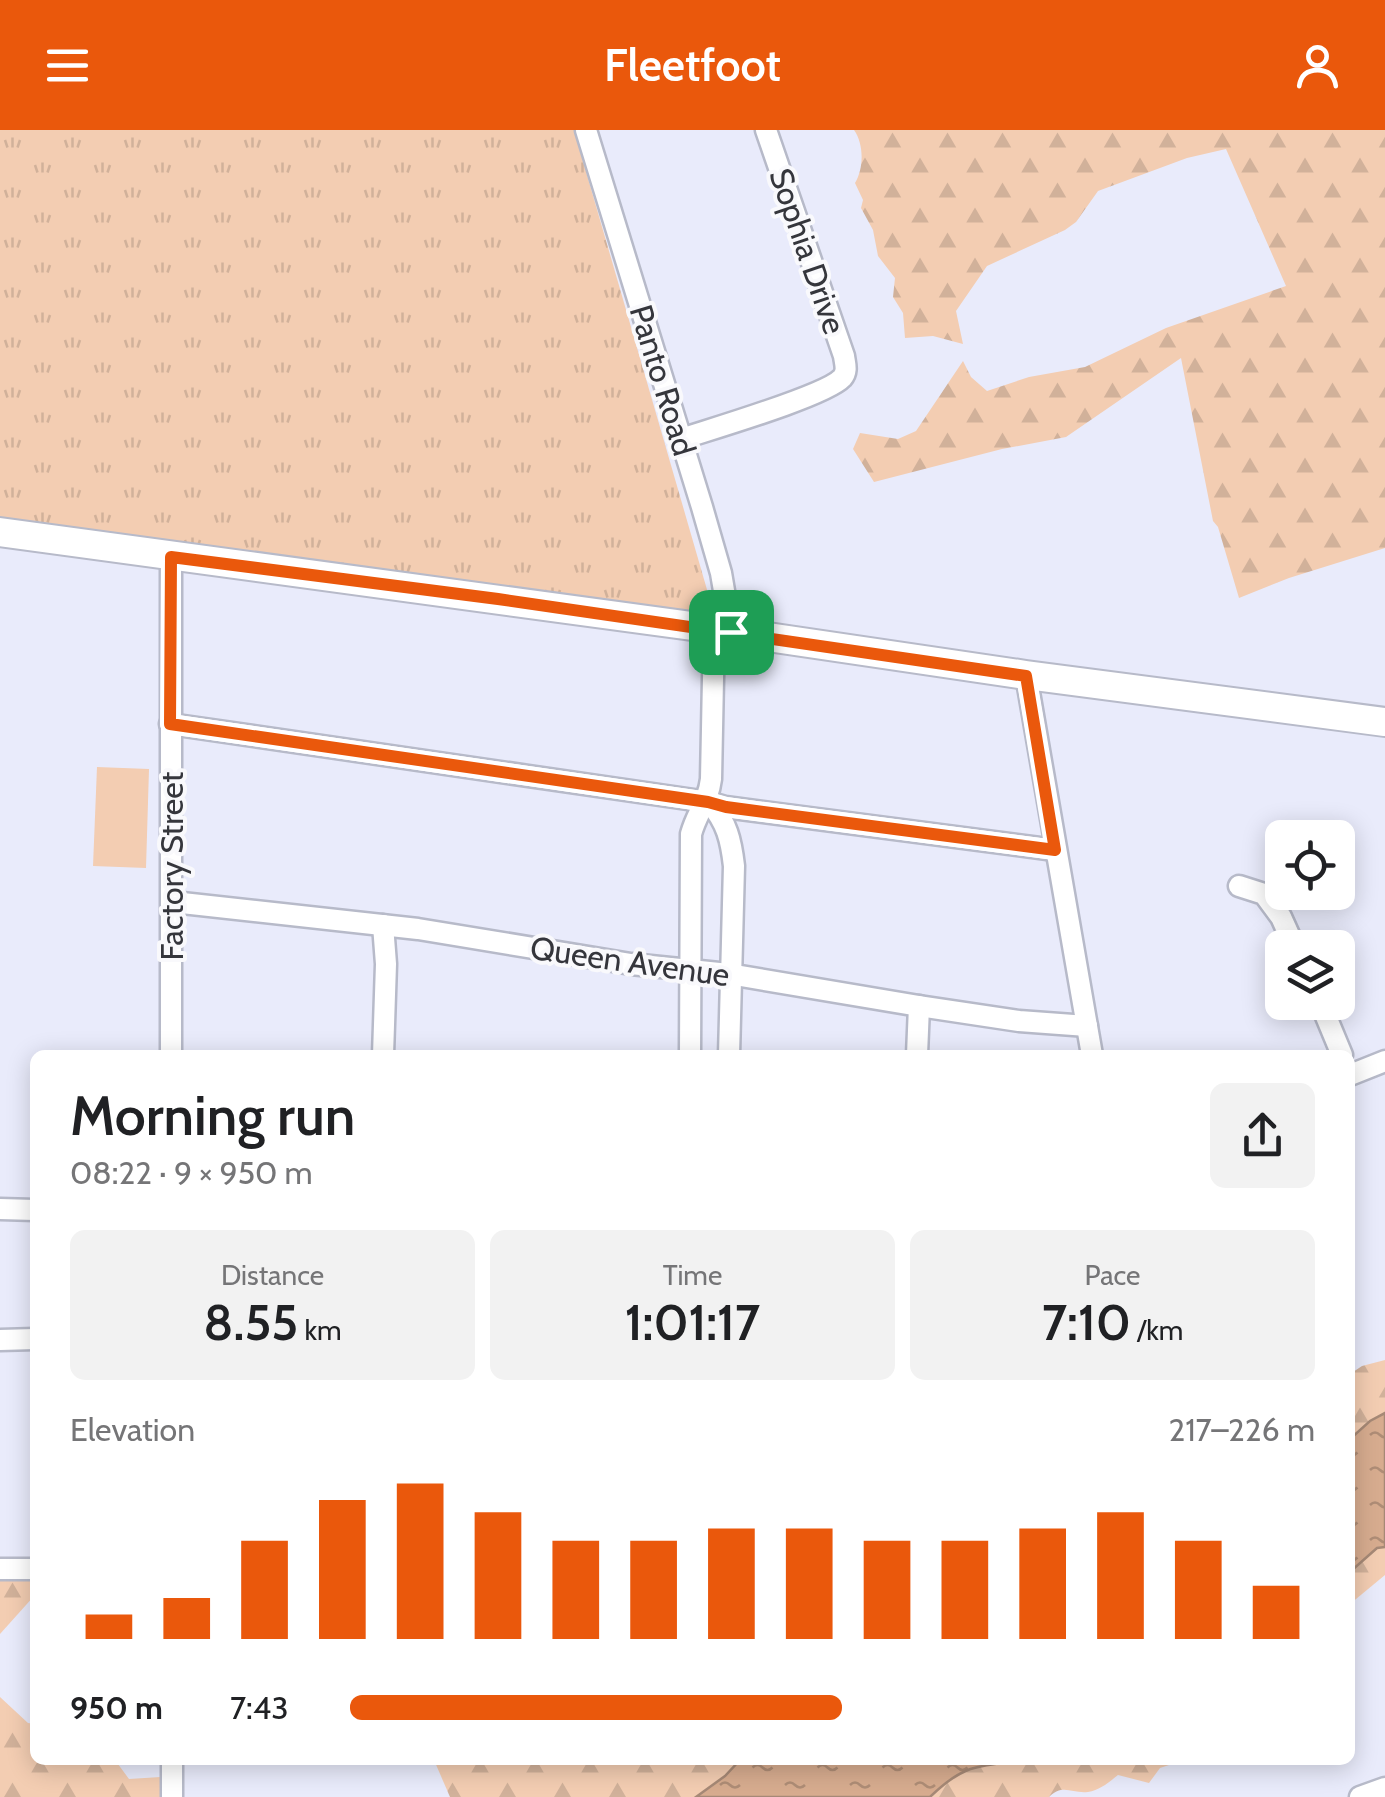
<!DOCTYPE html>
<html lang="en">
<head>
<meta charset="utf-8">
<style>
	body { margin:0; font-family:Cabin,sans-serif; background:#f2f2f2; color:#202124; height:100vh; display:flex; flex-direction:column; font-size:38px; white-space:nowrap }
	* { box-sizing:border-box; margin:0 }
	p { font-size:32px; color:#757577 }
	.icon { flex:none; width:55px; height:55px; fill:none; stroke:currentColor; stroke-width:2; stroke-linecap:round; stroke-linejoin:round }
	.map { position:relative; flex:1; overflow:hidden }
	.drawer { position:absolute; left:30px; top:920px; width:1325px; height:715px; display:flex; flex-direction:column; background:#fff; border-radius:15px; box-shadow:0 5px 25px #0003 }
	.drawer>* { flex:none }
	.buttons { position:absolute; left:1265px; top:690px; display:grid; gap:20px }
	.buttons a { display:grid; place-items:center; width:90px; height:90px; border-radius:15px; background:#fff; box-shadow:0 5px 25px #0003; font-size:50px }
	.pin { position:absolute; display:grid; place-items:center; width:85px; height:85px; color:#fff; margin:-42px; border-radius:20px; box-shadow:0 5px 15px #0006 }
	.round { display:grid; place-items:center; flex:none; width:105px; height:105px; border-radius:15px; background:#f2f2f2 }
	.head { display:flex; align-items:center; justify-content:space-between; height:170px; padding:0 40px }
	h1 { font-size:55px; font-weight:600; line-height:75px }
	.figures { display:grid; grid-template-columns:repeat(3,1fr); gap:15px; height:170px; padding:10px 40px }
	.figures div { display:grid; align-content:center; border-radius:15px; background:#f2f2f2; text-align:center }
	.figures b { font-size:50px; font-weight:600 }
	.figures small { font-size:28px; font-weight:400 }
	.figures p { font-size:28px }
	.chart { height:280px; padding:20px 40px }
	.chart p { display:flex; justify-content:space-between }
	.chart svg { width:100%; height:180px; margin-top:10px; stroke:#ea580c; stroke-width:6 }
	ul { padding:0 40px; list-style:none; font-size:32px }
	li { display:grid; grid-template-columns:160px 120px 1fr; align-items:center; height:75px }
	li i { height:25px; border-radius:12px; background:#ea580c }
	header { display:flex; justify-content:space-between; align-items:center; height:130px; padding:0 40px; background:#ea580c; color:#fff; font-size:45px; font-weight:600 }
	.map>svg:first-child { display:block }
	.grass { fill:url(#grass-tufts) }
	.forest { fill:url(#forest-firs) }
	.park { fill:#f3cdb2 }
	.water { fill:url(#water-ripples); stroke:#a68976; stroke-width:2.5 }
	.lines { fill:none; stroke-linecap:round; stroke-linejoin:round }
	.minor-casing { stroke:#b7bac9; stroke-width:25 }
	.major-casing { stroke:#b7bac9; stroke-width:32 }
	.minor { stroke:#fff; stroke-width:20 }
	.major { stroke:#fff; stroke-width:28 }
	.route-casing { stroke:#fff; stroke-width:20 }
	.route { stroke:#ea580c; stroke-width:12 }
	.labels { text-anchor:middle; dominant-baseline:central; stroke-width:8; stroke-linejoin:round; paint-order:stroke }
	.street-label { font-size:32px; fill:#35363c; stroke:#f9f9fc }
</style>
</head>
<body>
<header><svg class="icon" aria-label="menu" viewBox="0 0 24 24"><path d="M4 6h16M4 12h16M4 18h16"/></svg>Fleetfoot<svg class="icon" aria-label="person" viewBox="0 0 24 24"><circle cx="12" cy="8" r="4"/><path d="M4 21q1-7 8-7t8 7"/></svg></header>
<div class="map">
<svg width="1385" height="1667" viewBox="0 0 1385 1667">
	<defs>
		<pattern id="grass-tufts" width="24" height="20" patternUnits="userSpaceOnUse" patternTransform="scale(2.5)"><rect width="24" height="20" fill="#f3cdb2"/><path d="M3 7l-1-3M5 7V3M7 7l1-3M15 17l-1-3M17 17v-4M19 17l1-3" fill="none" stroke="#d1b19a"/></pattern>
		<pattern id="forest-firs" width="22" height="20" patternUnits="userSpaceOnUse" patternTransform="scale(2.5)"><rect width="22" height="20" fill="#f3cdb2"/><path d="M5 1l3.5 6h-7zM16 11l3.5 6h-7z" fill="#d1b19a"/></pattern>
		<pattern id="water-ripples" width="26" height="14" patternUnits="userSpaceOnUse" patternTransform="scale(2.5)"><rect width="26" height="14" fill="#d7ac8f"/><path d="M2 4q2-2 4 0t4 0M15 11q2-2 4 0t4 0" fill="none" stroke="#af8d76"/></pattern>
	</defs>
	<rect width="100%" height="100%" fill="#e9ebfb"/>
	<!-- grass -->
	<path class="grass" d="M 0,0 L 574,0 L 710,470 L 708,483 L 0,388 Z"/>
	<!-- forest -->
	<g class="forest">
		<path d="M 854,0 L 1385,0 L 1385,418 L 1289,448 L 1239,468 L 1218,397 L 1213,391 L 1181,228 L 1066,307 L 1002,319 L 874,352 L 853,319 L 860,303 L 898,309 L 916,301 L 963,231 L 971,247 L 987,261 L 1029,247 L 1085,237 L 1166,198 L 1286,156 L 1226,19 L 1187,28 L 1098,61 L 1076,92 L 1065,100 L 987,136 L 956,181 L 963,214 L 933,206 L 905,208 L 903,183 L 893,167 L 895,148 L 878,126 L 873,100 L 861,78 L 863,70 L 855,53 C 864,38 864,14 854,0 Z"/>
		<path d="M 1385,1230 L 1385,1283 L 1370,1291 L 1350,1309 L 1350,1244 L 1362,1236 Z"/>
		<path d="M 1385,1417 L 1385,1445 L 1350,1474 L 1350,1442 L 1377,1418 Z"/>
		<path d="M 35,1436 L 35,1465 L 0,1504 L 0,1437 Z"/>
		<path d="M 0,1567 L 28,1593 L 35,1594 L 35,1630 L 115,1630 L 129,1649 L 176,1646 L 177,1667 L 0,1667 Z"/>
		<path d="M 434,1630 L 740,1630 L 725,1646 L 696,1667 L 450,1667 Z"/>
		<path d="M 1026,1630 L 1184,1630 L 1160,1638 L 1149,1653 L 1118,1645 C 1108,1653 1100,1660 1088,1662 C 1072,1664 1063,1653 1049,1667 L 930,1667 C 966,1632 979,1637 1026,1630 Z"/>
	</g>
	<!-- park -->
	<path class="park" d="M 97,637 L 149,639 L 146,738 L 93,736 Z"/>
	<!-- water -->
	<g class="water">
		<path d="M 1385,1283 L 1385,1417 L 1377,1418 L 1350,1442 L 1350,1309 L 1370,1291 Z"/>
		<path d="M 740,1630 L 1026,1630 C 979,1637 966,1632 930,1667 L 696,1667 L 725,1646 Z"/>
	</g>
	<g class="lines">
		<defs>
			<g id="minor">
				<path d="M 586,0 L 702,377 L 721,443 L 731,502"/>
				<path d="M 681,309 C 711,299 825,266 842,248 C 848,241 845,234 844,226 L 766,0"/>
				<path d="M 1026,545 L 1092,925"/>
				<path d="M 170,594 L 708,672 L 725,677 L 1055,720"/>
				<path d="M 710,673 C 727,693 731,710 734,736 L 729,925"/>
				<path d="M 1239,756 L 1264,764 L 1281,787 L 1295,818"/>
				<path d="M 173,772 L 418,799 L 631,834 L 729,844 L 919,876 L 1019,891 L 1087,896"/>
				<path d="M 1320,872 L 1342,925"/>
				<path d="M 171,925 L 171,427"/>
				<path d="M 383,925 L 386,834 L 383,795"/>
				<path d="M 690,925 L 691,704 C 697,682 708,673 711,649 L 714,499"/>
				<path d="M 917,925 L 919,876"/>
				<path d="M 1350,945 L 1385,931"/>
				<path d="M 0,1079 L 35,1080"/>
				<path d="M 0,1210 L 35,1209"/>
				<path d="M 0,1439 L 35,1439"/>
				<path d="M 172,1630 L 172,1667"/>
				<path d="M 1360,1667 L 1385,1658"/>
			</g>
			<path id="major" d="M 0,402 L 714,499 L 1026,545 L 1385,592"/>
		</defs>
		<!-- minor casing -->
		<use href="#minor" class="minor-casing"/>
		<!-- major casing -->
		<use href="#major" class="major-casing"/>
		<!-- minor -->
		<use href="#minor" class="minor"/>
		<!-- major -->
		<use href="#major" class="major"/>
	</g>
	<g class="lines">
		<defs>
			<path id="route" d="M 171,427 L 498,469 L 1026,546 L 1055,720 L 726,677 L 708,672 L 170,594 Z"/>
		</defs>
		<!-- route casing -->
		<use href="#route" class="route-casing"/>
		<!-- route -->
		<use href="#route" class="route"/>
	</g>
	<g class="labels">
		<!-- street labels -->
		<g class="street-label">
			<text transform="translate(808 121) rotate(71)">Sophia Drive</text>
			<text transform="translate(663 250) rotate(73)">Panto Road</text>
			<text transform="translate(171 736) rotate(-90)">Factory Street</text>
			<text transform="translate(630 831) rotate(8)">Queen Avenue</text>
		</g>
	</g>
</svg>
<div class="buttons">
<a><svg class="icon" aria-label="locate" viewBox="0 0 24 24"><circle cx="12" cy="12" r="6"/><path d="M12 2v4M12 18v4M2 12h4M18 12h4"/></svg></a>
<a><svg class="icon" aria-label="layers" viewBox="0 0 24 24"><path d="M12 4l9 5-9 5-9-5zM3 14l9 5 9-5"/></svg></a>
</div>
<div class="pin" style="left:731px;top:502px;background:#1e9e55"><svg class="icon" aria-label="arrive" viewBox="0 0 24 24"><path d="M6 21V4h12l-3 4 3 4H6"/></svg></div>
<section class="drawer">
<div class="head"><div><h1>Morning run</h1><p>08:22 · 9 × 950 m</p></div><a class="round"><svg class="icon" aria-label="share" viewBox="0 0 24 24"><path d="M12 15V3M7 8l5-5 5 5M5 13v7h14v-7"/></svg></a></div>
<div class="figures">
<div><p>Distance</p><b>8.55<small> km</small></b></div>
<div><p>Time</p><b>1:01:17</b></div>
<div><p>Pace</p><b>7:10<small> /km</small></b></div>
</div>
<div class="chart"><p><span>Elevation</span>217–226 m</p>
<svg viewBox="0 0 160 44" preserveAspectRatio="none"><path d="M5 44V38M15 44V34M25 44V20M35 44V10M45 44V6M55 44V13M65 44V20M75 44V20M85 44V17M95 44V17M105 44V20M115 44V20M125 44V17M135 44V13M145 44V20M155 44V31"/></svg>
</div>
<ul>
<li><b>950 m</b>7:43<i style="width:51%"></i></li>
</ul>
</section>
</div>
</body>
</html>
